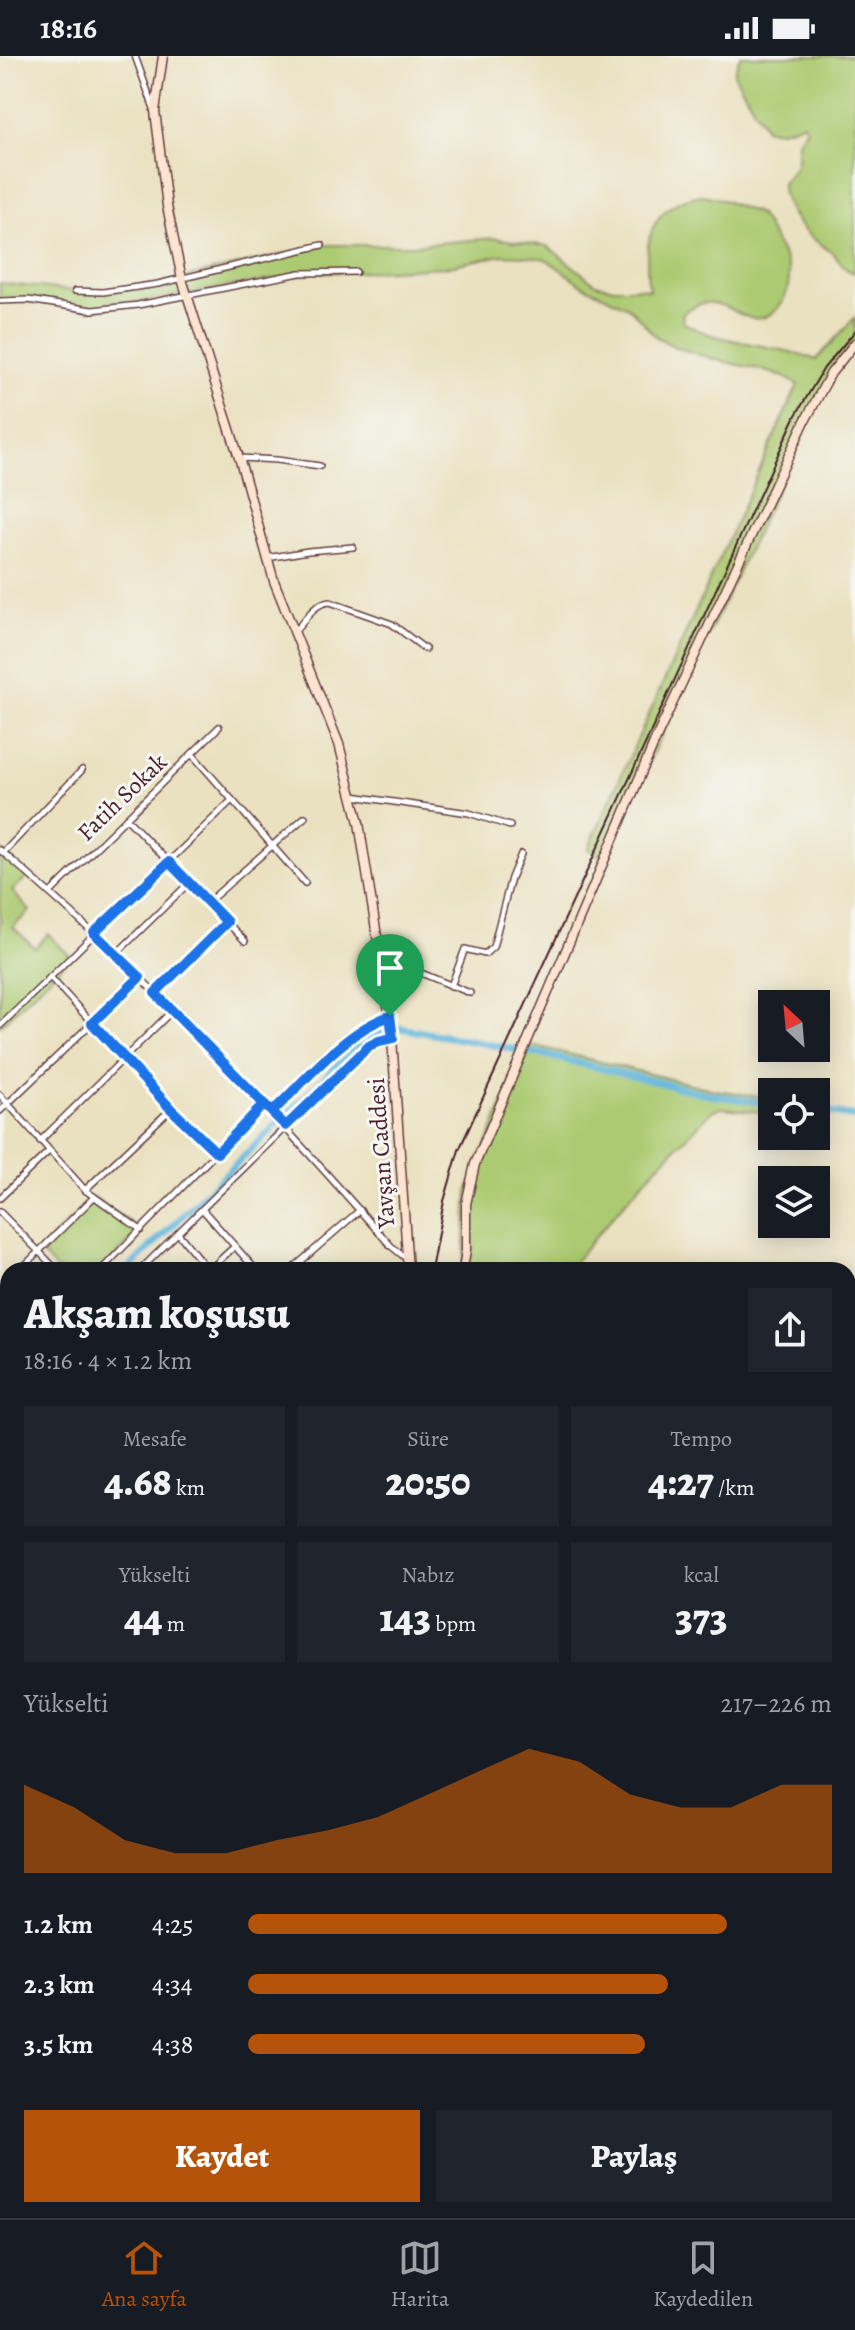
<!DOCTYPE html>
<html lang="tr">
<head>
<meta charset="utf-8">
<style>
	body { margin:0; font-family:Alegreya,serif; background:#20242c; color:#f1f3f6; height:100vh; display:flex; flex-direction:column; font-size:30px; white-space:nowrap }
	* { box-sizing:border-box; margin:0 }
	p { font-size:26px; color:#9ea1a6 }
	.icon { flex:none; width:44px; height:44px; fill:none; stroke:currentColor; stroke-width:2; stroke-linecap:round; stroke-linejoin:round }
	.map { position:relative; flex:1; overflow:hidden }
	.side { position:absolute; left:0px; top:1206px; width:856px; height:956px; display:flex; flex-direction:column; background:#171b24; border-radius:24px 24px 0 0; box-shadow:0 4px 20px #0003 }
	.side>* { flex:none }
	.needle { width:52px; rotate:334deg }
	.fabs { position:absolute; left:758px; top:934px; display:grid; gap:16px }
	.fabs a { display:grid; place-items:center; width:72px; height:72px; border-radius:0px; background:#171b24; box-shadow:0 4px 20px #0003; font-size:40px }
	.pin { position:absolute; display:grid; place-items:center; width:68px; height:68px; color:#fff; margin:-82px -34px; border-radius:50% 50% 50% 0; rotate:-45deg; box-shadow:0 0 8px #0007 }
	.pin .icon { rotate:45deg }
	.round { display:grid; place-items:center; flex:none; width:84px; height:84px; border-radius:0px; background:#20242c }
	.overview { display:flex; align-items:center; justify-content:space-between; height:136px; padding:0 24px }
	h1 { font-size:44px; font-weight:800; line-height:60px }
	.stats { display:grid; grid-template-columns:repeat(3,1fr); gap:12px; height:136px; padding:8px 24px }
	.stats div { display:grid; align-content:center; border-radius:0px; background:#20242c; text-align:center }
	.stats b { font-size:40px; font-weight:800 }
	.stats small { font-size:22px; font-weight:400 }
	.stats p { font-size:22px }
	.chart { height:224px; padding:16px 24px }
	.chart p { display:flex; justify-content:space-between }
	.chart svg { width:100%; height:144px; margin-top:8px; fill:#b45309; opacity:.7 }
	.action { display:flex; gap:16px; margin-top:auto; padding:16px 24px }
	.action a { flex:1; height:92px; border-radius:0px; background:#b45309; color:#fff; font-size:32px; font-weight:800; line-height:92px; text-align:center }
	.action a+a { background:#20242c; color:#f1f3f6 }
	ul { padding:0 24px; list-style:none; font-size:26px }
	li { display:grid; grid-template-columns:128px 96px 1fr; align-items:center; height:60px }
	li i { height:20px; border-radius:10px; background:#b45309 }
	.status { display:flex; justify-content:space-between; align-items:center; height:56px; padding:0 40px; background:#171b24; direction:ltr }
	.status svg { height:22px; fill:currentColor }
	.tabs { display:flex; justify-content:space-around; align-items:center; height:112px; border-top:2px solid #363941; background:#171b24; font-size:22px; color:#9ea1a6 }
	.tabs a { display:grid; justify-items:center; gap:4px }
	.tabs .current { color:#b45309 }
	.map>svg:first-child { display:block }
	.green { fill:#acca71; stroke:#7b744e; stroke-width:2 }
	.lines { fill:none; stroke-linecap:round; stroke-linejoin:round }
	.canal { stroke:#5cb3d9; stroke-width:7 }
	.street-casing { stroke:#623c41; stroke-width:8 }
	.secondary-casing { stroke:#623c41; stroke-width:11 }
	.street { stroke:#fff; stroke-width:5 }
	.secondary { stroke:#fde4d1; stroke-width:8 }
	.rail { stroke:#4a1f2b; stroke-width:2 }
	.route-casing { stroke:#fff; stroke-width:16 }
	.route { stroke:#1a73e8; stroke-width:10 }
	.labels { text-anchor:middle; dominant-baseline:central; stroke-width:6; stroke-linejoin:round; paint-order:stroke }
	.street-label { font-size:24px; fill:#4a1f2b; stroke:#f6f6f2 }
</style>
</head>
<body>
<div class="status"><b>18:16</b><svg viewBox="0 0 49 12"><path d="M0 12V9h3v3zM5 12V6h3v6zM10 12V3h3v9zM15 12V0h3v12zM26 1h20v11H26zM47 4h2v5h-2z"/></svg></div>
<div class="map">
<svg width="855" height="2162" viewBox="0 0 855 2162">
	<rect width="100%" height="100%" fill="#f6f6f2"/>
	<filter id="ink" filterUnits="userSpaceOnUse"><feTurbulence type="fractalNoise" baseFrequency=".0125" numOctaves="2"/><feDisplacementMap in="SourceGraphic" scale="16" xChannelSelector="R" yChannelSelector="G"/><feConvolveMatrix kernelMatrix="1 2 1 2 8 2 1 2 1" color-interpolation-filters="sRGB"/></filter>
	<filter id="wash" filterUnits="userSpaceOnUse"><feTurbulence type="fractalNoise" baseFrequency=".006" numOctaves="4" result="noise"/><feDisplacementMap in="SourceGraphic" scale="32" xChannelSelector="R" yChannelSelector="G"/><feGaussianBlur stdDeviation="1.8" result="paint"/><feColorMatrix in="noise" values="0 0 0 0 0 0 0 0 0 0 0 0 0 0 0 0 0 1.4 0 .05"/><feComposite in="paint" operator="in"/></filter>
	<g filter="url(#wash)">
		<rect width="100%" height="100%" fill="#eae1c0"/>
		<!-- green -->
		<g class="green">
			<path d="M 740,0 L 855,0 L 855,217 C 843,214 841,205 832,197 C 826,191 818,187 811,181 C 797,169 781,146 782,127 C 786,121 792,117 795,111 C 802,93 790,90 807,73 L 803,67 C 790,71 778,78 765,72 L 734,18 Z"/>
			<path d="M 701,139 C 721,141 730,148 748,154 C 753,156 755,155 759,159 C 765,164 768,173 772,180 C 784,200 796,218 784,242 C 781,249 775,256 768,260 C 739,274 720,226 682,258 L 683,266 C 718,289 775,287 816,304 L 855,261 L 855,287 L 831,317 L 604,802 L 588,793 L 798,329 L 784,321 L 758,313 L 720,305 L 675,291 L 655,280 L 630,252 L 582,229 L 546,203 L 526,200 L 502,199 L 444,211 L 356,216 L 315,216 L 92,254 L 44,246 L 0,245 L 0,227 L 85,236 L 158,228 L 322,189 L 415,189 L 494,182 L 547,190 L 596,228 L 614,232 L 642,232 L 649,234 C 643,188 647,149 701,139 Z"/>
			<path d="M 0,794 L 29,819 L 12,835 L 30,855 L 13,871 L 35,892 L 48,878 L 71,901 L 0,970 Z"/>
			<path d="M 527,988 L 715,1034 L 772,1042 L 772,1057 L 722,1052 L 712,1055 L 639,1130 L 583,1195 L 569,1214 L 463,1214 L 468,1136 Z"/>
			<path d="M 94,1141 L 141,1174 L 101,1214 L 57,1214 L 39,1195 Z"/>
			<path d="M 848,1815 L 855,1817 L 855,2162 L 677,2162 L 676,2154 L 848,2154 Z"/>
			<path d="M 534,2154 L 664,2154 L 664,2162 L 535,2162 Z"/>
		</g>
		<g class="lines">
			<!-- canal -->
			<g class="canal">
				<path d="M 816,1054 L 855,1061"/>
				<path d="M 127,1214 L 352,995 C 368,981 380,974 401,972 L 545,999 L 711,1039 L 772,1048"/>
			</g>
		</g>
	</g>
	<g filter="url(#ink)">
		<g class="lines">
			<defs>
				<g id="street">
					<path d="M 135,0 L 153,50"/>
					<path d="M 75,235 L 103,236 L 158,228 L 322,189"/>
					<path d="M 0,245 L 28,244 L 92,254 L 138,249 L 300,217 L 356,216"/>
					<path d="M 239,402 L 277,404 L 320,410"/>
					<path d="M 267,502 L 308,495 L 353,491"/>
					<path d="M 295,575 C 306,564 313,547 330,546 L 392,568 L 425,593"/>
					<path d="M 192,698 L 305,827"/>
					<path d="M 353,740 L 469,757 L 510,770"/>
					<path d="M 126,762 L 245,885"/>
					<path d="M 0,794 C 142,914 269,1051 391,1190 L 408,1204"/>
					<path d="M 3,797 L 82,714"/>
					<path d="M 50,837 L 219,671"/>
					<path d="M 208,846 L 305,761"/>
					<path d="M 116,898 L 189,827"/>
					<path d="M 383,915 L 421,917 L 470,937"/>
					<path d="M 50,921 L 171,1053 L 217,1097"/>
					<path d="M 451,930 L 465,893 L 485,898 L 493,891 L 511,822 L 521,798"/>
					<path d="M 155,937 L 227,866"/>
					<path d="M 0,970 L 232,744"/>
					<path d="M 0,1039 L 85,1134 L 141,1174"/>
					<path d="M 0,1055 L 140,921"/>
					<path d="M 272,1056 C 306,1024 345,975 390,960"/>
					<path d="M 40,1085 L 172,955"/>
					<path d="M 85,1134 L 171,1053"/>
					<path d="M 0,1142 L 49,1095"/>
					<path d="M 202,1153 L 256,1214"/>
					<path d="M 0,1156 L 57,1214"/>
					<path d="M 178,1177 L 208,1214"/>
					<path d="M 20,1214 L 94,1141"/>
					<path d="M 101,1214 L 264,1048"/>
					<path d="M 140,1214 L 357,1001 L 379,985 L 393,982"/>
					<path d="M 209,1214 L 235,1190"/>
					<path d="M 291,1214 L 360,1154"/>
					<path d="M 0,1233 L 8,1225"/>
					<path d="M 0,1317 L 8,1309"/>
					<path d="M 0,1465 L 8,1457"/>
					<path d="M 848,1605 L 855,1594"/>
					<path d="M 0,1724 L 8,1724"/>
					<path d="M 0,1849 L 8,1852"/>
					<path d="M 0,1921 L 8,1921"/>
					<path d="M 0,1963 L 8,1963"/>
					<path d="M 5,2049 L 8,2089"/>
					<path d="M 0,2102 L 8,2101"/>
					<path d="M 272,2154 L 288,2162"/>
					<path d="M 534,2154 L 535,2162"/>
					<path d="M 659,2154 L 659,2162"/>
					<path d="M 139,2156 L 156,2162"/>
					<path d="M 13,2162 L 42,2154"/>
					<path d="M 307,2162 L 311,2154"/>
				</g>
				<g id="secondary">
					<path d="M 163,0 L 155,55 L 167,150 L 182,223 L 241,408 L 274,525 L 339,688 L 359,767 L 391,968 L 408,1214"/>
					<path d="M 463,1214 L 466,1194 L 466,1148 L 475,1108 L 658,678 L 805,365 L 831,317 L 855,287"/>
					<path d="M 0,1321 L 8,1330"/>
					<path d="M 488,2154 L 489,2162"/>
				</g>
			</defs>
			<!-- street casing -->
			<use href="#street" class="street-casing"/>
			<!-- secondary casing -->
			<use href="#secondary" class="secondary-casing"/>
			<!-- street -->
			<use href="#street" class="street"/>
			<!-- secondary -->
			<use href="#secondary" class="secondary"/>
			<!-- rail -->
			<g class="rail">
				<path d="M 431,1214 L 444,1145 L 459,1094 L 796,359 L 824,312 L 855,275"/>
				<path d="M 525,2154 L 526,2162"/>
			</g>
		</g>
	</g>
	<g class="lines" filter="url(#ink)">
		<defs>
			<path id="route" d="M 390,960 C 345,975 306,1024 272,1056 L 264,1048 L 155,937 L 227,866 L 169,806 L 94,877 L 140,921 L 92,967 L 171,1053 L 217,1097 L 264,1048 C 271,1056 279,1063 286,1070 L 369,990 L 379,985 L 393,982 L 390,960"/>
		</defs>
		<!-- route casing -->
		<use href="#route" class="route-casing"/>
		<!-- route -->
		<use href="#route" class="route"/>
	</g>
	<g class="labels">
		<!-- street labels -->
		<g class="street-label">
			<text transform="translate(122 741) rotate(-44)">Fatih Sokak</text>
			<text transform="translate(381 1097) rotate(-94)">Yavşan Caddesi</text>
		</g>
	</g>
</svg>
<div class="fabs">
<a><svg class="needle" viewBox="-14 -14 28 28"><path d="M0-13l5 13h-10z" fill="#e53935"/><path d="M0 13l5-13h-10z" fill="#9ea1a6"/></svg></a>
<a><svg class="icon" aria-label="locate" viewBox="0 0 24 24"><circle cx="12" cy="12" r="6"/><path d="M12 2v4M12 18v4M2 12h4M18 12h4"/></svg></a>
<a><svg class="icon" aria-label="layers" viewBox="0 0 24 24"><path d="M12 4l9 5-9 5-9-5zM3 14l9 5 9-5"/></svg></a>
</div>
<div class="pin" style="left:390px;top:960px;background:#1e9e55"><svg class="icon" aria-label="arrive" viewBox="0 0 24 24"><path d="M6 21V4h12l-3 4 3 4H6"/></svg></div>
<section class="side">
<div class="overview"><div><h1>Akşam koşusu</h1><p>18:16 · 4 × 1.2 km</p></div><a class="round"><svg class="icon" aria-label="share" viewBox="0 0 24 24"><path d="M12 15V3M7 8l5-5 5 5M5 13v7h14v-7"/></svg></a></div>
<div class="stats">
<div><p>Mesafe</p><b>4.68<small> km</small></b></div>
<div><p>Süre</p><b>20:50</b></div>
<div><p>Tempo</p><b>4:27<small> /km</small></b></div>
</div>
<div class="stats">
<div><p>Yükselti</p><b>44<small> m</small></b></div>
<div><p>Nabız</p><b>143<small> bpm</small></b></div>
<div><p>kcal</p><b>373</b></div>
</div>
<div class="chart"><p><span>Yükselti</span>217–226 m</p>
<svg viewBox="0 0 160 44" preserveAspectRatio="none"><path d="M0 44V17L10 24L20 34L30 38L40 38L50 34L60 31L70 27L80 20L90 13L100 6L110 10L120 20L130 24L140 24L150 17L160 17V44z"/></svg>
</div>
<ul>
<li><b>1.2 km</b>4:25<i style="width:82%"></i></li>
<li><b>2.3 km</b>4:34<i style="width:72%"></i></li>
<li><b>3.5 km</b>4:38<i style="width:68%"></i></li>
</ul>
<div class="action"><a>Kaydet</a><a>Paylaş</a></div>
</section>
</div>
<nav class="tabs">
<a class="current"><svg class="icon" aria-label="home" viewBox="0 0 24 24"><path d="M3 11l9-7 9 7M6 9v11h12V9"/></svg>Ana sayfa</a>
<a><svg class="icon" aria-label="map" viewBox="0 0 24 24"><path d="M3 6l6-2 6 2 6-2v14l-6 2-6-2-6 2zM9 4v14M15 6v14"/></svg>Harita</a>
<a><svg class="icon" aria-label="saved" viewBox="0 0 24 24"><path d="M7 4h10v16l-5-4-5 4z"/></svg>Kaydedilen</a>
</nav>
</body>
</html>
